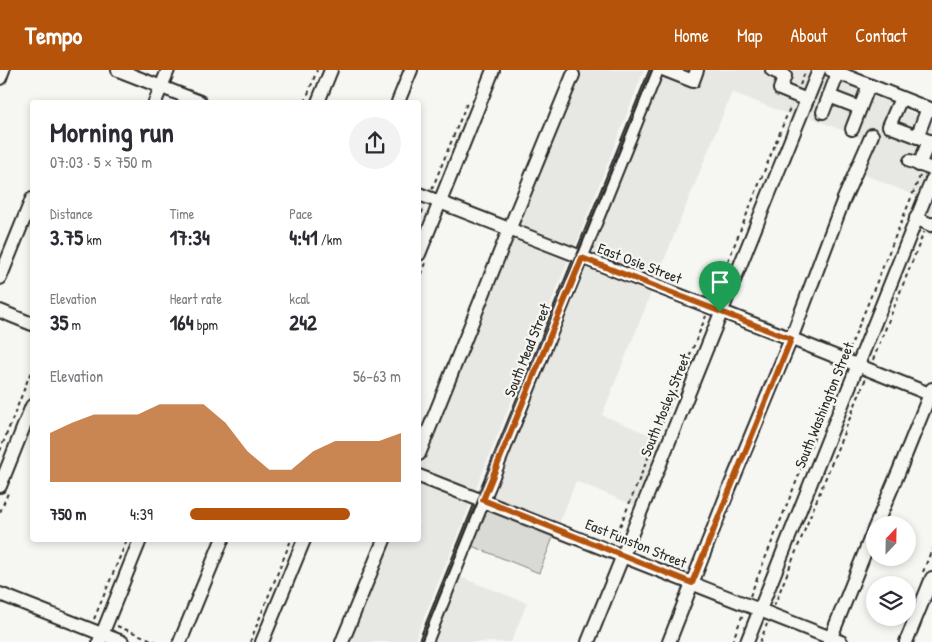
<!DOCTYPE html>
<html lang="en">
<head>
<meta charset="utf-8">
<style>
	body { margin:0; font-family:"Patrick Hand",sans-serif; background:#f2f2f3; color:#2b2b33; height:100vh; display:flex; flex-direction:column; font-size:19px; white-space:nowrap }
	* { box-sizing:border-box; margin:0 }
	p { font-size:16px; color:#7c7c81 }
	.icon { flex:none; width:28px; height:28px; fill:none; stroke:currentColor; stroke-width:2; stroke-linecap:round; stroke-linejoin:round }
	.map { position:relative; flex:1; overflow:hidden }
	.side { position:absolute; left:30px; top:30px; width:391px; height:442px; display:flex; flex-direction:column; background:#fff; border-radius:5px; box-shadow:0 2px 8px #0003 }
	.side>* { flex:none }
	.needle { width:32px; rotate:22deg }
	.tools { position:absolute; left:866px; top:446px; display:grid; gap:10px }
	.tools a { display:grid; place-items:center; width:50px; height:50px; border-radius:50%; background:#fff; box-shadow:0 2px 8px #0003; font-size:25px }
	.pin { position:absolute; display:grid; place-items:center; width:42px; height:42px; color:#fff; margin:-51px -21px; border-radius:50% 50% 50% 0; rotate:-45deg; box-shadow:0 0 5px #0007 }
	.pin .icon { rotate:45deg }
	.round { display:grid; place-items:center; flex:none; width:52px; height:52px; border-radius:26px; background:#f2f2f3 }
	.head { display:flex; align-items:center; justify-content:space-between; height:85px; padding:0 20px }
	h1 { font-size:28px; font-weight:700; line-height:38px }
	.stats { display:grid; grid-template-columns:repeat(3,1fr); gap:8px; height:85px; padding:5px 20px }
	.stats div { display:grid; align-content:center }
	.stats b { font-size:21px; font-weight:700 }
	.stats small { font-size:14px; font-weight:400 }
	.stats p { font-size:14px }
	.chart { height:140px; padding:10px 20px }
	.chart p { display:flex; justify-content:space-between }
	.chart svg { width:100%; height:90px; margin-top:5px; fill:#b45309; opacity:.7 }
	ul { padding:0 20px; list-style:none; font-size:16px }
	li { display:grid; grid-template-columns:80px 60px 1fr; align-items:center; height:38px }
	li i { height:12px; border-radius:6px; background:#b45309 }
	header { display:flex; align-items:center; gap:30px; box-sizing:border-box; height:70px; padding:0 25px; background:#b45309; color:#fff }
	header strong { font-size:24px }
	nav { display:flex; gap:28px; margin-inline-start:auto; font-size:18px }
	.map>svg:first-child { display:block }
	.built { fill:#e7e7e3 }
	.green { fill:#d9d9d5; stroke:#828280 }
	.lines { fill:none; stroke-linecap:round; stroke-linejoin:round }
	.minor-casing { stroke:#2b2b2b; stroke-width:16 }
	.path { stroke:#2b2b2b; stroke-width:2; stroke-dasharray:4 4; stroke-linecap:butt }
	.minor { stroke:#f6f6f2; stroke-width:12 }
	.rail { stroke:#2b2b2b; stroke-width:2.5 }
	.route-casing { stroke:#fff; stroke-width:10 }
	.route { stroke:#b45309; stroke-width:6 }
	.labels { text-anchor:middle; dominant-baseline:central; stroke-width:4.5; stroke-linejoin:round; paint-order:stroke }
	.street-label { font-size:15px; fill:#2b2b2b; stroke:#f6f6f2 }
</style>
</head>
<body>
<header>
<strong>Tempo</strong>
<nav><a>Home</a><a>Map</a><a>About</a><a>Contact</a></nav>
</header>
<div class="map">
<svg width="932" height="572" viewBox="0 0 932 572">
	<rect width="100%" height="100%" fill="#f6f6f2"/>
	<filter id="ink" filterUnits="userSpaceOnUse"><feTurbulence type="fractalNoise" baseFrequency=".02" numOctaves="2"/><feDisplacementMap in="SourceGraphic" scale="10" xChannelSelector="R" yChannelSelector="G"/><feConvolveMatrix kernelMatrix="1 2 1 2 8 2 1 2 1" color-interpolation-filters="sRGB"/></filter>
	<g filter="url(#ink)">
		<!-- built -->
		<g class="built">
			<path d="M 570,0 L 644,0 L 574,179 L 510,154 Z"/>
			<path d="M 664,0 L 804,0 L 806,1 L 808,4 L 808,9 L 793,46 L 732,22 L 656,210 L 591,184 Z"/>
			<path d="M 823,7 L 828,7 L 932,51 L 932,88 L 916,126 L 853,100 L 865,70 L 805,45 L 820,10 Z"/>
			<path d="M 932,131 L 932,166 L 920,161 Z"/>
			<path d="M 505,166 L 568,191 L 475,421 L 419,398 L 419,377 Z"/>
			<path d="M 587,196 L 652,221 L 602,345 L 662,370 L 636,436 L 576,411 L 559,454 L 490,429 Z"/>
			<path d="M 419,411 L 471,432 L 414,572 L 340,572 L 381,470 L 419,470 Z"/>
			<path d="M 460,507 L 527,533 L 511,572 L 433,572 Z"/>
		</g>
		<!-- green -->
		<path class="green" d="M 487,438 L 554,465 L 539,503 L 472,476 Z"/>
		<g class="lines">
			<defs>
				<g id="minor">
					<path d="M 118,0 L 200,32"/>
					<path d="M 665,0 L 693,11 L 697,0"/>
					<path d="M 772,0 L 785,6 L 780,19 L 807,30"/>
					<path d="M 831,0 L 932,40"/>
					<path d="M 0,8 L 3,0"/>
					<path d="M 829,26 L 860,38"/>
					<path d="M 901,28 L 889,56 L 932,72"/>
					<path d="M 155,32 L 168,0"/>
					<path d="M 318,32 L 331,0"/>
					<path d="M 398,32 L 411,0"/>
					<path d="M 823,42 L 838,3"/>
					<path d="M 852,59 L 869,15"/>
					<path d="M 917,67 L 928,38"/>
					<path d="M 910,91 L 932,99"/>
					<path d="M 919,95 L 929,71"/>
					<path d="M 419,124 L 787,267 L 932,325"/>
					<path d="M 916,148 L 931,155 L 932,154"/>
					<path d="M 419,184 L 493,0"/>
					<path d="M 0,208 L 32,129"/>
					<path d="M 0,241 L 32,254"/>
					<path d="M 419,384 L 509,160 L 573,5"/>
					<path d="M 419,406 L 841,572"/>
					<path d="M 0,416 L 32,336"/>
					<path d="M 876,455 L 899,401 L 932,319"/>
					<path d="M 0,524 L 122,572"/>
					<path d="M 99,572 L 140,470"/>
					<path d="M 180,572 L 222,470"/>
					<path d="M 262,572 L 304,470"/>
					<path d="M 342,572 L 384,470"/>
					<path d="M 426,572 L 657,0"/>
					<path d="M 588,572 L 819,0"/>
					<path d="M 669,572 L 727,424 L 791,269 L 843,131 L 872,65"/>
					<path d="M 747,572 L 932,110"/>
					<path d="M 829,572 L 875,457"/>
					<path d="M 906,572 L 932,508"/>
				</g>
			</defs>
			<!-- minor casing -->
			<use href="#minor" class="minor-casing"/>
			<!-- path -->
			<g class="path">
				<path d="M 800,15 L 806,0"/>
				<path d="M 305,32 L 317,0"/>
				<path d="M 432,119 L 467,33"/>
				<path d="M 419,151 L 424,137"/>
				<path d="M 419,212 L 427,190"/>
				<path d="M 713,228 L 791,35"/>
				<path d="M 849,280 L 920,106"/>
				<path d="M 873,290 L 924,162"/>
				<path d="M 0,381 L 32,299"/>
				<path d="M 0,442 L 8,423"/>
				<path d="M 614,471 L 706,246"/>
				<path d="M 923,502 L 932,479"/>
				<path d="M 750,526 L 841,301"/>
				<path d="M 774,536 L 866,308"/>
				<path d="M 94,549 L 127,470"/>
				<path d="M 117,556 L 157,572"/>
				<path d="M 250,572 L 291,470"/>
				<path d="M 732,572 L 743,544"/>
				<path d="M 760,572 L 767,554"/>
			</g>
			<!-- minor -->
			<use href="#minor" class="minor"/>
			<!-- rail -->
			<path class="rail" d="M 421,572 L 652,0"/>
		</g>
	</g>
	<g class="lines" filter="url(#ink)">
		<defs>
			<path id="route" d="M 582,188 L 791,269 L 692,513 L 483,430 Z"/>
		</defs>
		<!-- route casing -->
		<use href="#route" class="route-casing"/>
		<!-- route -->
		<use href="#route" class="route"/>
	</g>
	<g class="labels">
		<!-- street labels -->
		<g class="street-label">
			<text transform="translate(640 193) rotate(21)">East Osie Street</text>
			<text transform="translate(527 280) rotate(-68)">South Mead Street</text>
			<text transform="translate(665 335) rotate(-68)">South Mosley Street</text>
			<text transform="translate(824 335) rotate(-68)">South Washington Street</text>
			<text transform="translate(636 473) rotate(22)">East Funston Street</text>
		</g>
	</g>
</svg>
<div class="tools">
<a><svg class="needle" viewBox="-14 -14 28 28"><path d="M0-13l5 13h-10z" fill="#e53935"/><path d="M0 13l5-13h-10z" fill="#7c7c81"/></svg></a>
<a><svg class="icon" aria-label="layers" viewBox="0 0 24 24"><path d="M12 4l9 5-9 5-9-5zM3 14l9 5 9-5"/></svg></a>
</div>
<div class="pin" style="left:720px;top:242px;background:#1e9e55"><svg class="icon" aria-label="arrive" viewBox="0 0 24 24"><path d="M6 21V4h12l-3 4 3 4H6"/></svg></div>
<section class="side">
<div class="head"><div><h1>Morning run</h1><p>07:03 · 5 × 750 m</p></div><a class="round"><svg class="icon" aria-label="share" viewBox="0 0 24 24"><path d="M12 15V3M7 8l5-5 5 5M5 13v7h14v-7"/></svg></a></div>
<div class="stats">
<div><p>Distance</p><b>3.75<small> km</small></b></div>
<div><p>Time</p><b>17:34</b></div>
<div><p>Pace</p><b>4:41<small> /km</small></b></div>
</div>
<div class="stats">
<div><p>Elevation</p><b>35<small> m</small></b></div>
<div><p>Heart rate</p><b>164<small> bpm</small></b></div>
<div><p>kcal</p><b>242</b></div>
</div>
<div class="chart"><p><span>Elevation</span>56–63 m</p>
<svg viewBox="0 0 160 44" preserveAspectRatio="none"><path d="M0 44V20L10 15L20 11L30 11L40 11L50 6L60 6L70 6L80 15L90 29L100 38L110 38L120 29L130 24L140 24L150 24L160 20V44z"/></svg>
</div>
<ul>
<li><b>750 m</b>4:39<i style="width:76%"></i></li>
</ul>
</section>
</div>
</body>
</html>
